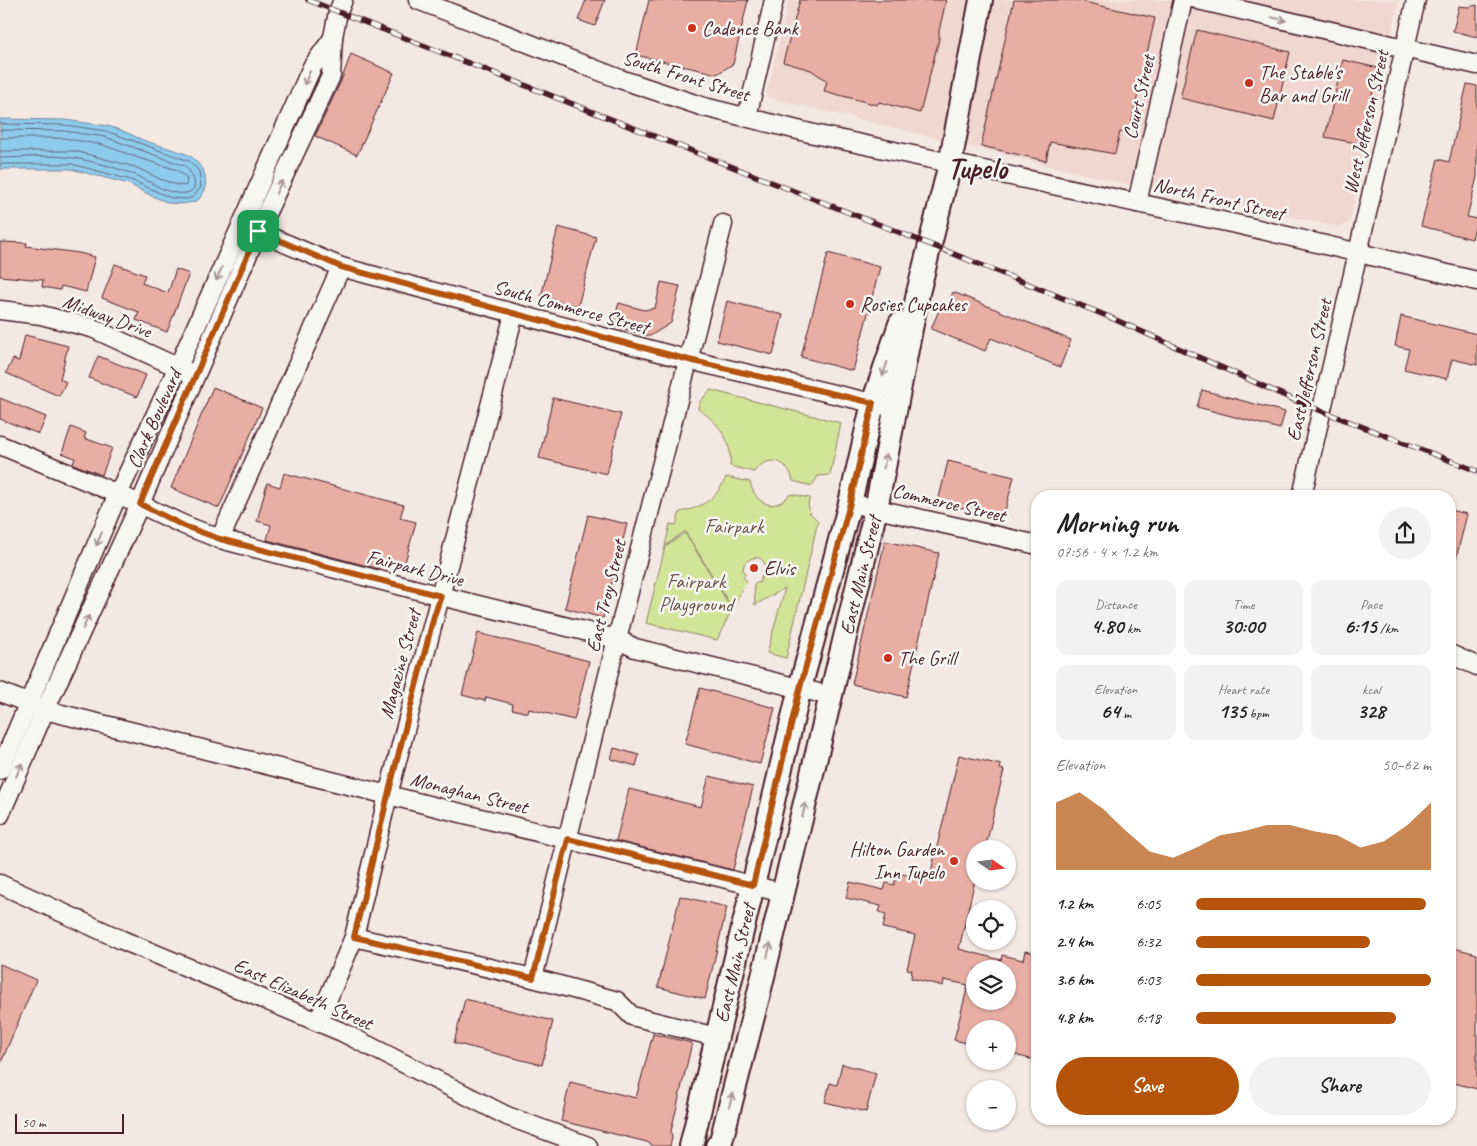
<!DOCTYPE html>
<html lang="en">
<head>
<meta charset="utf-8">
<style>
	body { margin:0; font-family:Caveat,sans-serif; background:#f2f2f2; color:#222; height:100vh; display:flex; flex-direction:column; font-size:19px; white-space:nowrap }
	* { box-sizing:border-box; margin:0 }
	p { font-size:16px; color:#767676 }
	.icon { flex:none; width:28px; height:28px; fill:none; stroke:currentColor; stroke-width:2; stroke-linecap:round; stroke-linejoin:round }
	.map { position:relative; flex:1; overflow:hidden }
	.drawer { position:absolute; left:1031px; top:490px; width:425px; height:635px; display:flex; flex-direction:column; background:#fff; border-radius:20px; box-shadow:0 1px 4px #0004 }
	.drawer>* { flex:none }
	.needle { width:32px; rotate:104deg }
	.tools { position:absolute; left:966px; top:840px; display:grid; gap:10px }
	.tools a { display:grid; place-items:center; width:50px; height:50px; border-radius:50%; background:#fff; box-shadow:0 1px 4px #0004; font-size:25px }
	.scale { position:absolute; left:15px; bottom:12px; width:109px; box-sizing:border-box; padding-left:5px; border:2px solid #4a1f2b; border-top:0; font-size:14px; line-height:18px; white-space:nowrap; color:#4a1f2b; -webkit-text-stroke:4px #f6f6f2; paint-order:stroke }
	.pin { position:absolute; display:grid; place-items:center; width:42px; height:42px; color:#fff; margin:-21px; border-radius:10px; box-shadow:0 2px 8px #0006 }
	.round { display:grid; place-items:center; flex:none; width:52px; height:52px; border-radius:26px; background:#f2f2f2 }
	.overview { display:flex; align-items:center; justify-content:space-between; height:85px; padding:0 25px }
	h1 { font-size:28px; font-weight:800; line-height:38px }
	.metrics { display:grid; grid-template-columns:repeat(3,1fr); gap:8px; height:85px; padding:5px 25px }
	.metrics div { display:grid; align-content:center; border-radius:12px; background:#f2f2f2; text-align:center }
	.metrics b { font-size:21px; font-weight:800 }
	.metrics small { font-size:14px; font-weight:400 }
	.metrics p { font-size:14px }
	.chart { height:140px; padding:10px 25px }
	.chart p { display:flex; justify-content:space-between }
	.chart svg { width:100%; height:90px; margin-top:5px; fill:#b45309; opacity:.7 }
	.primary-button { display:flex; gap:10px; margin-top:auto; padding:10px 25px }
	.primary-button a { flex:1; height:58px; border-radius:30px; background:#b45309; color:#fff; font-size:20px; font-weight:800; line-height:58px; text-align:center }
	.primary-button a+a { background:#f2f2f2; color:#222 }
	ul { padding:0 25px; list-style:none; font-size:16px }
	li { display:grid; grid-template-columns:80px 60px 1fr; align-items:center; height:38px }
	li i { height:12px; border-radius:6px; background:#b45309 }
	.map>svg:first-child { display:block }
	.built { fill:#f0d7cf }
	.green { fill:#d2e498; stroke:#8e8262 }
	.water { fill:#8dcbed; stroke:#72869f }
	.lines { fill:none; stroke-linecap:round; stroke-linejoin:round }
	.shore { stroke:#656479; stroke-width:1 }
	.building { fill:#e8aea4; stroke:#4a1f2b; fill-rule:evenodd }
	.minor-casing { stroke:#4a1f2b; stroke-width:21 }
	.major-casing { stroke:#4a1f2b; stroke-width:26 }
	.minor { stroke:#f6f6f2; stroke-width:18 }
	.major { stroke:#f6f6f2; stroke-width:22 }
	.rail-casing { stroke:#4a1f2b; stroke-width:5.5 }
	.rail { stroke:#f6f6f2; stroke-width:4; stroke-dasharray:11; stroke-linecap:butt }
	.oneway { stroke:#a99598 }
	.route-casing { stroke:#fff; stroke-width:10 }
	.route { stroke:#b45309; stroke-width:6 }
	.poi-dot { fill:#c8321e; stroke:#f6f6f2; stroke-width:2 }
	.labels { text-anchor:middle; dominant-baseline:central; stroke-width:5; stroke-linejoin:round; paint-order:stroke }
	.poi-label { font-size:20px; fill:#4a1f2b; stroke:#f6f6f2; text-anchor:start }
	.street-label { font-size:20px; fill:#4a1f2b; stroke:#f6f6f2 }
	.park-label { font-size:20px; fill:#6c5046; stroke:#f6f6f2 }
	.town-label { font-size:30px; font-weight:bold; fill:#4a1f2b; stroke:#f6f6f2 }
</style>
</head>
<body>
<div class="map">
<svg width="1477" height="1146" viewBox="0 0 1477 1146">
	<rect width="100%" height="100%" fill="#f3e8e2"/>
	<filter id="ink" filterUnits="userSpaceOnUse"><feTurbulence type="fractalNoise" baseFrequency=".02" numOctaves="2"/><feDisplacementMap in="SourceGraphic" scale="10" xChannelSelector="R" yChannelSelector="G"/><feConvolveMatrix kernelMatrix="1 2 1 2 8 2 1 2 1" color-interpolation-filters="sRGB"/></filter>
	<g filter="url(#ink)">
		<!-- built -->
		<path class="built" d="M 789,0 L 1399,0 L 1350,220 L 1346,225 L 1340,227 L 1118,182 L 766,97 Z"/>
		<!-- green -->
		<g class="green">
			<path d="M 710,390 L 841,423 L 830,475 L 818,476 L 812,486 L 793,481 C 788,459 768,454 754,472 L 730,466 C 733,440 718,422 698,409 L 699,403 Z"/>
			<path d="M 726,477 L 750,482 C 755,505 775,513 790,494 L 810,498 L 808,504 L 810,513 L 818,521 L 786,658 L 767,653 L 785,588 L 755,605 L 754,584 L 760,582 C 760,576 766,573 765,567 C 764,554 750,556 744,564 L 743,570 L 745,574 L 743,577 L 747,581 L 732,608 L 685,531 L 665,546 L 670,524 L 676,525 L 680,512 C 702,508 718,497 726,477 Z"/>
			<path d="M 685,533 L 732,609 L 717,640 L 646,623 L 665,547 Z"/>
		</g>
		<!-- water -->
		<path class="water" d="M 0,119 L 65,120 L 108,126 L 123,131 L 145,141 L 184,153 L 192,157 L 203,169 L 205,176 L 206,188 L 200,198 L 195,202 L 181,204 L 169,203 L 152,196 L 129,184 L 71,169 L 0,169 Z"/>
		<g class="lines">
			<!-- shore -->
			<g class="shore">
				<path d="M 0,124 L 65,125 L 106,131 L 189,161 L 199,171 L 201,187 L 193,197 L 187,199 L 171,198 L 131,180 L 72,164 L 0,164"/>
				<path d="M 0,130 L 64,131 L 105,137 L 185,166 C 192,172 202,190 186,193 C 167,196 149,180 133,174 C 114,167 92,161 73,158 C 52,154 22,158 0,158"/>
				<path d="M 0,138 L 63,138 L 103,145 L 139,158 L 177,170 L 186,177 L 187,183 L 185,186 L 174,184 L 160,179 L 135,167 L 75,151 L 0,151"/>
			</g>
		</g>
		<!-- building -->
		<g class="building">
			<path d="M 586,0 L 605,0 L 595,26 L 578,20 Z"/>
			<path d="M 649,0 L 748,0 L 733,64 L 717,74 L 636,55 Z"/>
			<path d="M 800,0 L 946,0 L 939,31 L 939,39 L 920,113 L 879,102 L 877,105 L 824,91 L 827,81 L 811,70 L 783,62 Z"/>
			<path d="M 1014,0 L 1075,0 L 1155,18 L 1129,134 L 1120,132 L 1115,154 L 1050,142 L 1046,161 L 981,146 Z"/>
			<path d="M 1477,5 L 1477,37 L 1453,31 L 1459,6 L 1468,7 Z"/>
			<path d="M 1197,30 L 1290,52 L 1274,121 L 1180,98 Z"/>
			<path d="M 351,54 L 394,73 L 357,155 L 315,136 L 341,81 Z"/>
			<path d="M 1343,60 L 1378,68 L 1361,144 L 1325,137 Z"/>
			<path d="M 1467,84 L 1477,86 L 1477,177 L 1467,217 L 1477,219 L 1472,239 L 1421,226 L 1438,159 L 1449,162 Z"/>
			<path d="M 558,227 L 596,237 L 578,306 L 541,297 Z"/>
			<path d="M 0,242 L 27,243 L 26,246 L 79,253 L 95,257 L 86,292 L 61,286 L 60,290 L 42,287 L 43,280 L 0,276 Z"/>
			<path d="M 828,253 L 880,267 L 853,371 L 801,357 Z"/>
			<path d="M 115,264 L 145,275 L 142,283 L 168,293 L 176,269 L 189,274 L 167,332 L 136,320 L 139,312 L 102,298 Z"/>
			<path d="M 661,282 L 680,286 L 671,323 L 650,336 L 612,326 L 619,303 L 644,310 L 655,308 Z"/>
			<path d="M 953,292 L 1071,340 L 1060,367 L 991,338 L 985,351 L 931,329 L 940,308 L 945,311 Z"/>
			<path d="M 727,301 L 783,315 L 773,355 L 717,341 Z"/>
			<path d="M 1401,316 L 1477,334 L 1477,365 L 1452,359 L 1447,379 L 1404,369 L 1409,349 L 1395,346 Z"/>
			<path d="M 25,335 L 68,346 L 60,379 L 66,382 L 59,396 L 6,373 L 13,359 L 19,361 Z"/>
			<path d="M 98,356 L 146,375 L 137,397 L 89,378 Z"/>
			<path d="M 213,387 L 262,408 L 219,508 L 171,488 Z"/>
			<path d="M 1202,390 L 1285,412 L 1280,429 L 1197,407 Z"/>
			<path d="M 0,398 L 46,417 L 39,434 L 0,419 Z"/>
			<path d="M 553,398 L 621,414 L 607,474 L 539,458 Z"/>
			<path d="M 71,427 L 86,433 L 84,438 L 112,448 L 102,475 L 73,464 L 75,458 L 62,453 Z"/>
			<path d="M 948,461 L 1014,477 L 1003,518 L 938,502 Z"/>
			<path d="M 284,473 L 404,505 L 400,518 L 416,522 L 404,566 L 389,562 L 387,571 L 267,540 L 271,525 L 257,521 L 267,483 L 280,487 Z"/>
			<path d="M 1450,510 L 1467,514 L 1454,567 L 1450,566 Z"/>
			<path d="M 588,515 L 627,524 L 603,618 L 565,608 Z"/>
			<path d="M 885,541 L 939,553 L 906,697 L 852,684 Z"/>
			<path d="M 478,633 L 589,661 L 574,720 L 529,709 L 528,713 L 512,709 L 513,704 L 486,697 L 485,701 L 462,695 Z"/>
			<path d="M 700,688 L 775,708 L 760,764 L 685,744 Z"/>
			<path d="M 614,748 L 639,755 L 636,766 L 611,759 Z"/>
			<path d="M 959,755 L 1001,765 L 1000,769 L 1004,770 L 985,849 L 975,849 L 975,880 L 959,949 L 1001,960 L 1002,955 L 1023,960 L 1025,951 L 1038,954 L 1038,1061 L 1008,1053 L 1008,1029 L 975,1029 L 975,1045 L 954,1040 L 968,985 L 944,980 L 943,986 L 911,978 L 912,970 L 907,969 L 915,935 L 883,928 L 886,914 L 879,912 L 881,906 L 846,898 L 850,882 L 884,890 L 886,883 L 894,885 L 897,873 L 929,880 ZM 975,969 L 1008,969 L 1008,1001 L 975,1001 Z"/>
			<path d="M 709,776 L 753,787 L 733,870 L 616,841 L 629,789 L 701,807 Z"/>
			<path d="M 680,896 L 727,907 L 705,999 L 658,987 Z"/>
			<path d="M 1450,947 L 1477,954 L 1477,1089 L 1450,1082 Z"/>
			<path d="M 0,964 L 36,980 L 0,1065 Z"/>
			<path d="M 465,999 L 553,1021 L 542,1065 L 454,1043 Z"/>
			<path d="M 653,1034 L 692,1043 L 671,1131 L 672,1138 L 670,1146 L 653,1146 L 647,1142 L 561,1121 L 570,1082 L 636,1098 Z"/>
			<path d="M 842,1064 L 876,1073 L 866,1112 L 825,1102 L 830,1083 L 837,1085 Z"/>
		</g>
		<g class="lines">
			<defs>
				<g id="minor">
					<path d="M 418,0 L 620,79 L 704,107 L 814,134 L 1245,226 L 1477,281"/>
					<path d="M 1198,0 L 1477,65"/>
					<path d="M 747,117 L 774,0"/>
					<path d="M 1137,203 L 1183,0"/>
					<path d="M 247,227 L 341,267 L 689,360 L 885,406"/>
					<path d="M 0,310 L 41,315 L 92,328 L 188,372"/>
					<path d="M 0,445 L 118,494 L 184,525 L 220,539 L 441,596 L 617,639 L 635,648 L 831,696"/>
					<path d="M 1302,496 L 1416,0"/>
					<path d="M 850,503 L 1038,545"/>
					<path d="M 220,539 L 341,267"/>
					<path d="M 1450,654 L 1477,666"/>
					<path d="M 0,692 L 45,710 L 783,893"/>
					<path d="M 0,770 L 118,494 L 178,367 L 312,67 L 333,38"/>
					<path d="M 0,815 L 45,710 L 140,504 L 258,231 L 331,76 L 333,37 L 338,12 L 343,0"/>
					<path d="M 0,884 L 122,940 L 342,1032 L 507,1116 L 588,1146"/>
					<path d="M 354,937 L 533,978 L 617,1001 L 632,1016 L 716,1037"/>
					<path d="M 533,978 L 617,639 L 723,224"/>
					<path d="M 318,1022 L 354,937 L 388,795 L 514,314"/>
				</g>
				<g id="major">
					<path id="s1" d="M 691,1146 L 800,688 L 850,503 L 873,403 L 900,324"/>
					<path id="s2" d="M 717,1146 L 721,1141 L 758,997 L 876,509 L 918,293 L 950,164 L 981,0"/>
				</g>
			</defs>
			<!-- minor casing -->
			<use href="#minor" class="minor-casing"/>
			<!-- major casing -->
			<use href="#major" class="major-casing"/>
			<!-- minor -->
			<use href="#minor" class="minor"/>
			<!-- major -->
			<use href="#major" class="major"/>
			<defs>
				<path id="rail" d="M 308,0 L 944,250 L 1107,316 L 1301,403 L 1477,471"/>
			</defs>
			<!-- rail casing -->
			<use href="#rail" class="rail-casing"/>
			<!-- rail -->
			<use href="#rail" class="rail"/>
		</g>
		<!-- one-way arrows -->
		<defs><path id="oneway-shaft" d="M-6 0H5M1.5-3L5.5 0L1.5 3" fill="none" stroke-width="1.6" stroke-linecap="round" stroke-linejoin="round" transform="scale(1.25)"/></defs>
		<g class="oneway">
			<use href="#oneway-shaft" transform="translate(1279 19) rotate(13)"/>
			<use href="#oneway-shaft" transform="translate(307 78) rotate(114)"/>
			<use href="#oneway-shaft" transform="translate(279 187) rotate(-65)"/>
			<use href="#oneway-shaft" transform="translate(219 274) rotate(114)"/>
			<use href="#oneway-shaft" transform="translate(885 369) rotate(109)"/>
			<use href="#oneway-shaft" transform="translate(885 461) rotate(-79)"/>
			<use href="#oneway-shaft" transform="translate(99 539) rotate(113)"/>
			<use href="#oneway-shaft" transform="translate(86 622) rotate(-65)"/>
			<use href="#oneway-shaft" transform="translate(19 770) rotate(-67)"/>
			<use href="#oneway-shaft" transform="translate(804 810) rotate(-76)"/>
			<use href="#oneway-shaft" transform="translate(769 950) rotate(-76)"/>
			<use href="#oneway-shaft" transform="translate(731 1100) rotate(-75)"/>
		</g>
	</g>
	<g class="lines" filter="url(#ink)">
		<defs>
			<path id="route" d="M 258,231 L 341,267 L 689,360 L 873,403 L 850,503 L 800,688 L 753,885 L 568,839 L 533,978 L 354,937 L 388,795 L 434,616 L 441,596 L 220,539 L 184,526 L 140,504 Z"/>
		</defs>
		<!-- route casing -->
		<use href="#route" class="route-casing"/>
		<!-- route -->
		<use href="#route" class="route"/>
	</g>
	<!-- markers -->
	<g class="poi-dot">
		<circle cx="692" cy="28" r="5"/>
		<circle cx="1249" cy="83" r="5"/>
		<circle cx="850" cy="304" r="5"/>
		<circle cx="754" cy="568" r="5"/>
		<circle cx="888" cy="658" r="5"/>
		<circle cx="954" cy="861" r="5"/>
	</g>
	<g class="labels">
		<!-- poi labels -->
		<g class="poi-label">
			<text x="702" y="28">Cadence Bank</text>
			<text x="1259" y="72">The Stable's<tspan x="1259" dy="23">Bar and Grill</tspan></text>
			<text x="860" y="304">Rosies Cupcakes</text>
			<text x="764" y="568">Elvis</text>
			<text x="898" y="658">The Grill</text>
			<text x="944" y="849" text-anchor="end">Hilton Garden<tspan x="944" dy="23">Inn Tupelo</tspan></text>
		</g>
		<!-- street labels -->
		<g class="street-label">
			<text transform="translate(686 76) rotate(17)">South Front Street</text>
			<text transform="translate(1139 97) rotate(-77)">Court Street</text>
			<text transform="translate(1366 122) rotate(-77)">West Jefferson Street</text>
			<text transform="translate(1219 199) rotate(13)">North Front Street</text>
			<text transform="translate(571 307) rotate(15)">South Commerce Street</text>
			<text transform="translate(107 316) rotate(20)">Midway Drive</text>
			<text transform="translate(1309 370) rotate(-77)">East Jefferson Street</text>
			<text transform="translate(154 419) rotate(-66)">Clark Boulevard</text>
			<text transform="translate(949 503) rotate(13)">Commerce Street</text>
			<text transform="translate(415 568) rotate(14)">Fairpark Drive</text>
			<text stroke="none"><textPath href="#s2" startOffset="589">East Main Street</textPath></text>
			<text transform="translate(606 596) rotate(-76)">East Troy Street</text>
			<text transform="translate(400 664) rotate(-75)">Magazine Street</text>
			<text transform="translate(469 793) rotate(14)">Monaghan Street</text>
			<text stroke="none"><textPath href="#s1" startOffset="188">East Main Street</textPath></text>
			<text transform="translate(303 994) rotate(24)">East Elizabeth Street</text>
		</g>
		<!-- park labels -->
		<g class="park-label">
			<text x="734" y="526">Fairpark</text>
			<text x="696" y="581">Fairpark<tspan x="696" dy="23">Playground</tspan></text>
		</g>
		<!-- town labels -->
		<g class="town-label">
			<text x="977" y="168">Tupelo</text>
		</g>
	</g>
</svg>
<div class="tools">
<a><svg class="needle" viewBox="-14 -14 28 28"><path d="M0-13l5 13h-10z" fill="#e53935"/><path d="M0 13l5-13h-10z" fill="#767676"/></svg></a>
<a><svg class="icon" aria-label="locate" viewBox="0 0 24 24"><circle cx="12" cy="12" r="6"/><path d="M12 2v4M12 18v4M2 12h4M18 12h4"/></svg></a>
<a><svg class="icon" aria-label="layers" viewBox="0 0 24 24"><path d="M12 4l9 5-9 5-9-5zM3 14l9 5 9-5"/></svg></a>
<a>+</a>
<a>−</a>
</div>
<div class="scale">50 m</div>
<div class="pin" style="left:258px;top:231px;background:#1e9e55"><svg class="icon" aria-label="arrive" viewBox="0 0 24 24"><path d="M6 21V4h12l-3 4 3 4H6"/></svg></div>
<section class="drawer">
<div class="overview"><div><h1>Morning run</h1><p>07:56 · 4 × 1.2 km</p></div><a class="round"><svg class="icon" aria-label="share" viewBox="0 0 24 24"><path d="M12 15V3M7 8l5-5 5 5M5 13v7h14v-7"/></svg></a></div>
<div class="metrics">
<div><p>Distance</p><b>4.80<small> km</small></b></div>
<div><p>Time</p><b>30:00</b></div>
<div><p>Pace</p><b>6:15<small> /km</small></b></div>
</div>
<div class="metrics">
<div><p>Elevation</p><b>64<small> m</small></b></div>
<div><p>Heart rate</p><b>135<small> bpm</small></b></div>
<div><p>kcal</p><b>328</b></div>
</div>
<div class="chart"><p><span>Elevation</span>50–62 m</p>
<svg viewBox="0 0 160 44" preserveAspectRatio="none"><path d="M0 44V11L10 6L20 14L30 25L40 35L50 38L60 33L70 27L80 25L90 22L100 22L110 25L120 27L130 33L140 30L150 22L160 11V44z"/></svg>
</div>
<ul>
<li><b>1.2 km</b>6:05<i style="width:98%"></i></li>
<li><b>2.4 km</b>6:32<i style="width:74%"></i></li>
<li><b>3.6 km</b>6:03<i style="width:100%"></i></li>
<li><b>4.8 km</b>6:18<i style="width:85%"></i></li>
</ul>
<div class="primary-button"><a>Save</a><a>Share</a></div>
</section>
</div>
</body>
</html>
